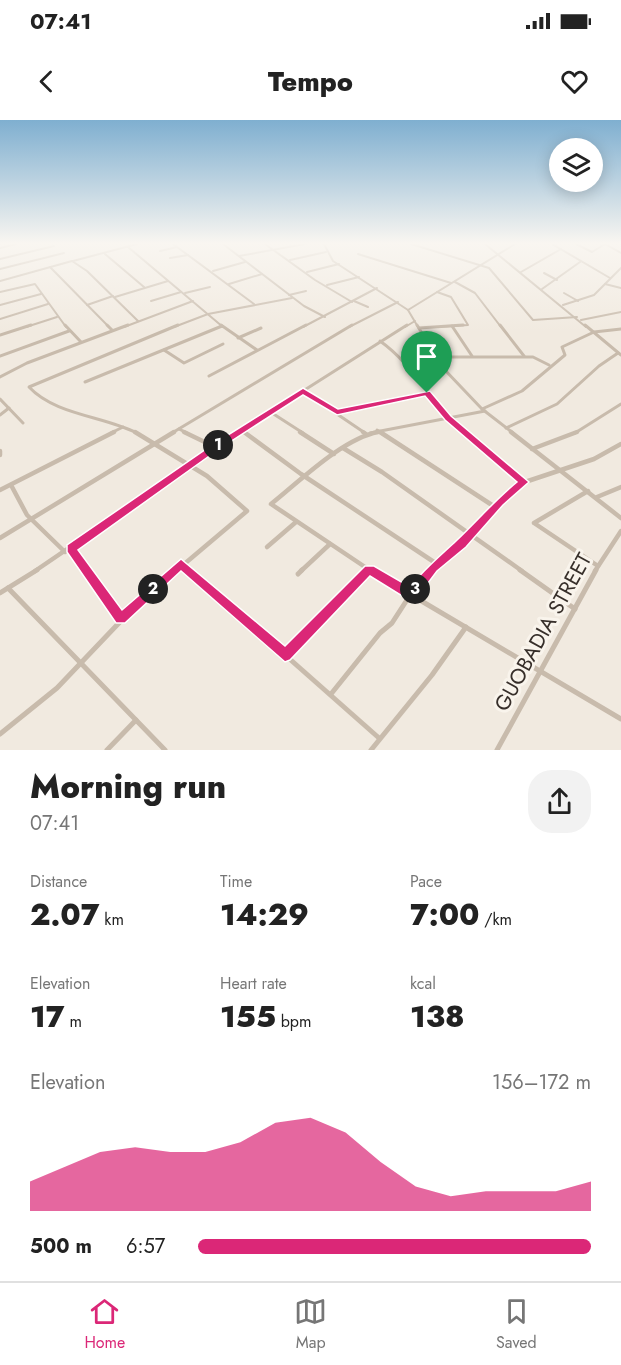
<!DOCTYPE html>
<html lang="en">
<head>
<meta charset="utf-8">
<style>
	body { margin:0; font-family:Jost,sans-serif; background:#f2f2f2; color:#222; height:100vh; display:flex; flex-direction:column; font-size:22px; white-space:nowrap }
	* { box-sizing:border-box; margin:0 }
	p { font-size:20px; color:#767676 }
	.icon { flex:none; width:33px; height:33px; fill:none; stroke:currentColor; stroke-width:2; stroke-linecap:round; stroke-linejoin:round }
	.map { position:relative; height:630px; overflow:hidden }
	.details { display:flex; flex-direction:column; background:#fff; flex:1 }
	.details>* { flex:none }
	.buttons { position:absolute; left:549px; top:18px; display:grid; gap:12px }
	.buttons a { display:grid; place-items:center; width:54px; height:54px; border-radius:50%; background:#fff; box-shadow:0 3px 15px #0003; font-size:30px }
	.pin { position:absolute; display:grid; place-items:center; width:51px; height:51px; color:#fff; margin:-62px -26px; border-radius:50% 50% 50% 0; rotate:-45deg; box-shadow:0 0 6px #0007 }
	.pin .icon { rotate:45deg }
	.km { position:absolute; width:30px; height:30px; margin:-15px; border-radius:50%; background:#222; color:#fff; font-size:16px; line-height:30px; text-align:center }
	.round { display:grid; place-items:center; flex:none; width:63px; height:63px; border-radius:24px; background:#f2f2f2 }
	.head { display:flex; align-items:center; justify-content:space-between; height:102px; padding:0 30px }
	h1 { font-size:33px; font-weight:800; line-height:45px }
	.figures { display:grid; grid-template-columns:repeat(3,1fr); gap:9px; height:102px; padding:6px 30px }
	.figures div { display:grid; align-content:center }
	.figures b { font-size:30px; font-weight:800 }
	.figures small { font-size:16px; font-weight:400 }
	.figures p { font-size:16px }
	.chart { height:168px; padding:12px 30px }
	.chart p { display:flex; justify-content:space-between }
	.chart svg { width:100%; height:108px; margin-top:6px; fill:#db2777; opacity:.7 }
	ul { padding:0 30px; list-style:none; font-size:20px }
	li { display:grid; grid-template-columns:96px 72px 1fr; align-items:center; height:45px }
	li i { height:15px; border-radius:8px; background:#db2777 }
	.status { display:flex; justify-content:space-between; align-items:center; height:42px; padding:0 30px; background:#fff; direction:ltr }
	.status svg { height:16px; fill:currentColor }
	header { display:flex; justify-content:space-between; align-items:center; height:78px; padding:0 30px; background:#fff; font-size:27px; font-weight:800 }
	.menu { display:flex; justify-content:space-around; align-items:center; height:84px; border-top:2px solid #e0e0e0; background:#fff; font-size:16px; color:#767676 }
	.menu a { display:grid; justify-items:center; gap:3px }
	.menu .current { color:#db2777 }
	.map>svg:first-child { display:block }
	.lines { fill:none; stroke-linecap:round; stroke-linejoin:round }
	.minor-far3 { stroke:#c8bbac; stroke-width:2 }
	.minor-far2 { stroke:#c8bbac; stroke-width:3 }
	.minor-far1 { stroke:#c8bbac; stroke-width:4.5 }
	.minor { stroke:#c8bbac; stroke-width:5 }
	.route { fill:#db2777; stroke:#fff; stroke-width:1.5; fill-rule:evenodd }
	.labels { text-anchor:middle; dominant-baseline:central; stroke-width:6; stroke-linejoin:round; paint-order:stroke }
	.near-street-label { font-size:21px; fill:#372f2a; stroke:#f9f4ec }
</style>
</head>
<body>
<div class="status"><b>07:41</b><svg viewBox="0 0 49 12"><path d="M0 12V9h3v3zM5 12V6h3v6zM10 12V3h3v9zM15 12V0h3v12zM26 1h20v11H26zM47 4h2v5h-2z"/></svg></div>
<header><svg class="icon" aria-label="back" viewBox="0 0 24 24"><path d="M15 5l-7 7 7 7"/></svg>Tempo<svg class="icon" aria-label="heart" viewBox="0 0 24 24"><path d="M12 20l-8-8c-3-5 5-10 8-4 3-6 11-1 8 4z"/></svg></header>
<div class="map">
<svg width="621" height="630" viewBox="0 0 621 630">
	<rect width="100%" height="100%" fill="#f1eae0"/>
	<g class="lines">
		<!-- minor-far3 -->
		<g class="minor-far3">
			<path d="M 173,124 L 254,184"/>
			<path d="M 223,124 L 304,186 L 325,197"/>
			<path d="M 265,124 L 315,160 L 352,182"/>
			<path d="M 324,124 L 333,141 L 408,190 L 418,207"/>
			<path d="M 411,124 L 489,148 L 533,200 L 577,197"/>
			<path d="M 485,124 L 586,207"/>
			<path d="M 552,124 L 610,158"/>
			<path d="M 576,124 L 592,132 L 605,124"/>
			<path d="M 605,124 L 621,133"/>
			<path d="M 128,127 L 223,207"/>
			<path d="M 0,128 L 16,124"/>
			<path d="M 160,131 L 177,127"/>
			<path d="M 105,134 L 144,167"/>
			<path d="M 358,134 L 451,163"/>
			<path d="M 239,136 L 305,124"/>
			<path d="M 170,138 L 188,135"/>
			<path d="M 0,139 L 54,126"/>
			<path d="M 290,140 L 326,132"/>
			<path d="M 73,141 L 137,124"/>
			<path d="M 50,147 L 109,207"/>
			<path d="M 0,149 L 64,133"/>
			<path d="M 213,151 L 245,142"/>
			<path d="M 307,152 L 339,144"/>
			<path d="M 521,152 L 561,129"/>
			<path d="M 544,153 L 557,160"/>
			<path d="M 0,161 L 72,141 L 87,151 L 138,201"/>
			<path d="M 455,162 L 475,173 L 501,207"/>
			<path d="M 229,164 L 262,154"/>
			<path d="M 605,164 L 621,168"/>
			<path d="M 327,165 L 359,157"/>
			<path d="M 542,169 L 580,142"/>
			<path d="M 0,172 L 35,164 L 66,207"/>
			<path d="M 437,172 L 451,177 L 468,205 L 438,207"/>
			<path d="M 185,173 L 210,167"/>
			<path d="M 564,173 L 578,181"/>
			<path d="M 289,175 L 306,171"/>
			<path d="M 115,177 L 168,161"/>
			<path d="M 151,181 L 181,172"/>
			<path d="M 354,181 L 368,187"/>
			<path d="M 0,185 L 41,174"/>
			<path d="M 87,185 L 113,176"/>
			<path d="M 563,185 L 594,175 L 621,148"/>
			<path d="M 408,190 L 515,124"/>
			<path d="M 0,199 L 48,184"/>
			<path d="M 581,200 L 621,192"/>
			<path d="M 26,207 L 57,197"/>
			<path d="M 124,207 L 193,181"/>
			<path d="M 174,207 L 208,194 L 292,178"/>
			<path d="M 303,207 L 377,168"/>
			<path d="M 349,207 L 398,182"/>
			<path d="M 405,207 L 415,201"/>
		</g>
		<!-- minor-far2 -->
		<g class="minor-far2">
			<path d="M 65,205 L 81,222"/>
			<path d="M 107,205 L 112,210"/>
			<path d="M 221,205 L 257,230"/>
			<path d="M 417,205 L 443,248 L 482,289 L 513,313"/>
			<path d="M 500,205 L 524,236"/>
			<path d="M 585,205 L 621,235"/>
			<path d="M 452,206 L 472,236"/>
			<path d="M 419,208 L 463,205"/>
			<path d="M 0,215 L 31,205"/>
			<path d="M 238,218 L 261,208"/>
			<path d="M 380,221 C 414,245 434,286 466,313"/>
			<path d="M 164,230 L 184,243 L 223,224"/>
			<path d="M 0,236 L 69,211"/>
			<path d="M 436,237 L 533,237 L 549,245"/>
			<path d="M 209,256 L 306,205"/>
			<path d="M 0,257 L 27,243 L 128,205"/>
			<path d="M 85,262 L 222,206"/>
			<path d="M 0,279 L 23,303"/>
			<path d="M 482,289 L 522,271 L 565,235 L 562,227 L 594,212 L 621,209"/>
			<path d="M 338,292 L 427,273"/>
			<path d="M 272,293 L 303,313"/>
			<path d="M 0,295 L 9,288"/>
			<path d="M 506,308 L 557,284 L 599,246 L 618,233"/>
			<path d="M 179,309 L 187,313"/>
			<path d="M 242,310 L 246,313"/>
			<path d="M 377,310 L 382,313"/>
			<path d="M 111,313 L 123,307"/>
			<path d="M 137,313 C 104,296 55,295 29,267 L 178,205"/>
			<path d="M 172,313 L 352,205"/>
			<path d="M 237,313 L 303,271"/>
			<path d="M 365,313 L 303,271 L 407,205"/>
			<path d="M 370,313 L 485,291"/>
			<path d="M 575,313 L 621,284"/>
		</g>
		<!-- minor-far1 -->
		<g class="minor-far1">
			<path d="M 135,312 L 207,356 L 247,391 L 176,451"/>
			<path d="M 184,312 L 215,327"/>
			<path d="M 244,312 L 301,354 L 437,444"/>
			<path d="M 300,312 L 334,334"/>
			<path d="M 363,312 L 366,314"/>
			<path d="M 380,312 L 495,387"/>
			<path d="M 464,312 L 524,362"/>
			<path d="M 511,312 L 621,398"/>
			<path d="M 343,328 L 382,352 L 522,451"/>
			<path d="M 532,329 L 577,312"/>
			<path d="M 0,331 L 0,335"/>
			<path d="M 11,365 L 27,395 L 65,432"/>
			<path d="M 0,370 L 114,312"/>
			<path d="M 588,371 L 534,403 L 598,446"/>
			<path d="M 597,377 L 621,367"/>
			<path d="M 0,418 L 174,312"/>
			<path d="M 267,427 L 296,402"/>
			<path d="M 71,429 L 87,451"/>
			<path d="M 182,444 L 190,451"/>
			<path d="M 35,451 L 239,312"/>
			<path d="M 301,451 L 330,424"/>
			<path d="M 371,451 L 271,384 C 300,361 342,319 378,312"/>
			<path d="M 430,451 L 469,416 L 506,376 L 525,362 L 594,339 L 621,324"/>
			<path d="M 595,451 L 621,411"/>
		</g>
		<!-- minor -->
		<g class="minor">
			<path d="M 86,450 L 121,499"/>
			<path d="M 189,450 L 379,618"/>
			<path d="M 369,450 L 621,599"/>
			<path d="M 520,450 L 575,489"/>
			<path d="M 298,454 L 302,450"/>
			<path d="M 8,468 L 165,630"/>
			<path d="M 0,473 L 37,450"/>
			<path d="M 285,535 L 369,450"/>
			<path d="M 331,574 L 380,513 L 392,503 L 414,469 L 432,450"/>
			<path d="M 0,614 L 57,568 L 137,484 L 177,450"/>
			<path d="M 107,630 L 136,600"/>
			<path d="M 371,630 L 432,555 L 466,507"/>
			<path d="M 497,630 L 596,450"/>
		</g>
	</g>
	<!-- sky -->
	<linearGradient id="sky" x2="0" y2="1"><stop stop-color="#7fafd0"/><stop offset="0.58" stop-color="#f9f6f1"/><stop offset="1" stop-color="#f9f6f1" stop-opacity="0"/></linearGradient>
	<rect width="621" height="212" fill="url(#sky)"/>
	<!-- route -->
	<path class="route" d="M 303,268 L 338,289 L 430,271 L 451,296 L 529,362 L 503,385 L 466,427 L 437,451 L 416,479 L 407,479 L 370,456 L 290,540 L 285,542 L 181,451 L 125,503 L 116,503 L 67,432 L 67,425 L 212,325 ZM 303,275 L 337,295 L 425,276 L 445,300 L 517,362 C 495,380 477,401 456,421 C 440,436 424,449 410,467 L 374,446 L 365,446 L 285,526 L 181,439 L 122,490 L 78,430 L 219,329 Z"/>
	<g class="labels">
		<!-- near-street labels -->
		<g class="near-street-label">
			<text transform="translate(543 512) rotate(-61)">GUOBADIA STREET</text>
		</g>
	</g>
</svg>
<div class="buttons">
<a><svg class="icon" aria-label="layers" viewBox="0 0 24 24"><path d="M12 4l9 5-9 5-9-5zM3 14l9 5 9-5"/></svg></a>
</div>
<div class="pin" style="left:427px;top:273px;background:#1e9e55"><svg class="icon" aria-label="arrive" viewBox="0 0 24 24"><path d="M6 21V4h12l-3 4 3 4H6"/></svg></div>
<b class="km" style="left:218px;top:325px">1</b>
<b class="km" style="left:153px;top:469px">2</b>
<b class="km" style="left:415px;top:469px">3</b>
</div>
<section class="details">
<div class="head"><div><h1>Morning run</h1><p>07:41</p></div><a class="round"><svg class="icon" aria-label="share" viewBox="0 0 24 24"><path d="M12 15V3M7 8l5-5 5 5M5 13v7h14v-7"/></svg></a></div>
<div class="figures">
<div><p>Distance</p><b>2.07<small> km</small></b></div>
<div><p>Time</p><b>14:29</b></div>
<div><p>Pace</p><b>7:00<small> /km</small></b></div>
</div>
<div class="figures">
<div><p>Elevation</p><b>17<small> m</small></b></div>
<div><p>Heart rate</p><b>155<small> bpm</small></b></div>
<div><p>kcal</p><b>138</b></div>
</div>
<div class="chart"><p><span>Elevation</span>156–172 m</p>
<svg viewBox="0 0 160 44" preserveAspectRatio="none"><path d="M0 44V32L10 26L20 20L30 18L40 20L50 20L60 16L70 8L80 6L90 12L100 24L110 34L120 38L130 36L140 36L150 36L160 32V44z"/></svg>
</div>
<ul>
<li><b>500 m</b>6:57<i style="width:100%"></i></li>
</ul>
</section>
<nav class="menu">
<a class="current"><svg class="icon" aria-label="home" viewBox="0 0 24 24"><path d="M3 11l9-7 9 7M6 9v11h12V9"/></svg>Home</a>
<a><svg class="icon" aria-label="map" viewBox="0 0 24 24"><path d="M3 6l6-2 6 2 6-2v14l-6 2-6-2-6 2zM9 4v14M15 6v14"/></svg>Map</a>
<a><svg class="icon" aria-label="saved" viewBox="0 0 24 24"><path d="M7 4h10v16l-5-4-5 4z"/></svg>Saved</a>
</nav>
</body>
</html>
